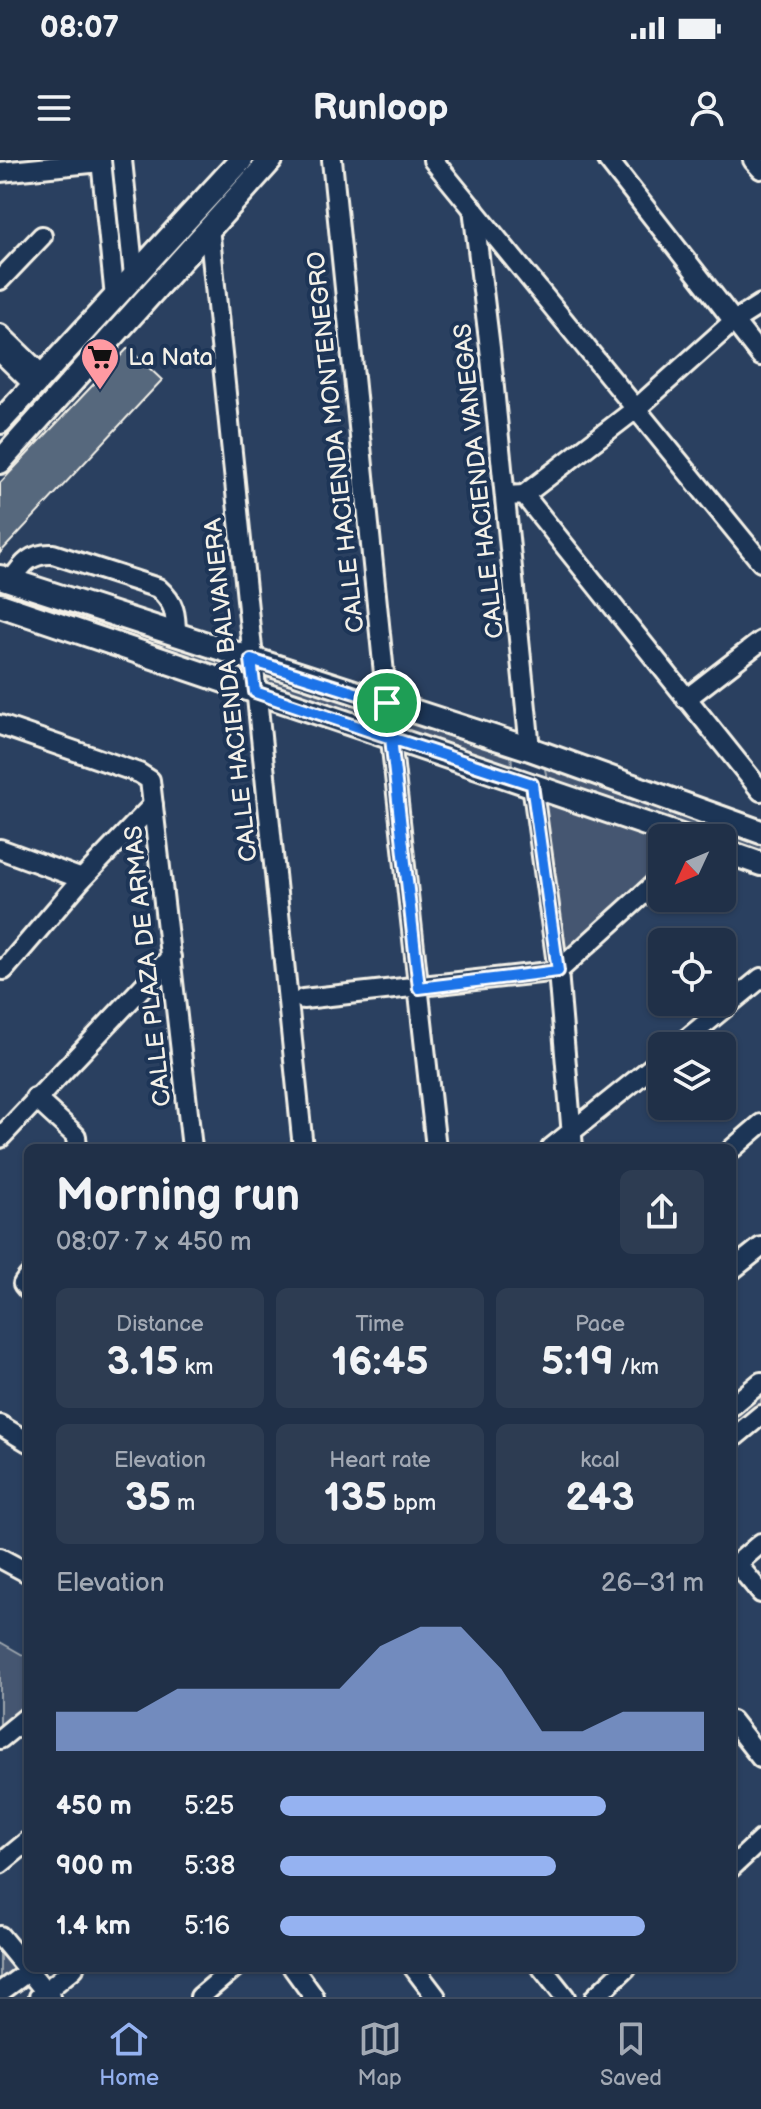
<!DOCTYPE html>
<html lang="en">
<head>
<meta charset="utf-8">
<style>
	body { margin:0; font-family:"Balsamiq Sans",sans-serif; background:#2d3c52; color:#f1f3f6; height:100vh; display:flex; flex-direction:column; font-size:30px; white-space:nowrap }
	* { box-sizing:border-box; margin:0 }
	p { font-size:26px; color:#a2a9b4 }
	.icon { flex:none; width:44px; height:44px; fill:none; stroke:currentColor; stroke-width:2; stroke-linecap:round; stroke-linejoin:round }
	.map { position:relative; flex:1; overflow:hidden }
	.drawer { position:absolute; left:24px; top:984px; width:712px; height:828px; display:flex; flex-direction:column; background:#203048; border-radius:12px; box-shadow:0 2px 6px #0004,0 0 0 2px #3d4b60 }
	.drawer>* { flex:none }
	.needle { width:52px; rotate:226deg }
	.tools { position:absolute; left:648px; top:664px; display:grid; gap:16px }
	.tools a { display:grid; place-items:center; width:88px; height:88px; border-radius:12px; background:#203048; box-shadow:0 2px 6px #0004,0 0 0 2px #3d4b60; font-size:40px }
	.pin { position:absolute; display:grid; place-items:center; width:68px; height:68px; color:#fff; margin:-34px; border:4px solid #fff; border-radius:50%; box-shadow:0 2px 8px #0007 }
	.round { display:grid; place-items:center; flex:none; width:84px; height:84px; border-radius:12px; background:#2d3c52 }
	.head { display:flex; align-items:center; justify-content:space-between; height:136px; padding:0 32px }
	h1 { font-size:44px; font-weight:800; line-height:60px }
	.figures { display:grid; grid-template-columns:repeat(3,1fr); gap:12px; height:136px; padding:8px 32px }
	.figures div { display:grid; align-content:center; border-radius:12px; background:#2d3c52; text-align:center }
	.figures b { font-size:40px; font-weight:800 }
	.figures small { font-size:22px; font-weight:400 }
	.figures p { font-size:22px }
	.chart { height:224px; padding:16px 32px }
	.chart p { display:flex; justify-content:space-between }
	.chart svg { width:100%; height:144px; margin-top:8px; fill:#95b2f1; opacity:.7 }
	ul { padding:0 32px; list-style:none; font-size:26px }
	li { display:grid; grid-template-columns:128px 96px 1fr; align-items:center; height:60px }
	li i { height:20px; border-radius:10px; background:#95b2f1 }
	.status { display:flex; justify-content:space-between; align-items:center; height:56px; padding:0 40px; background:#203048; direction:ltr }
	.status svg { height:22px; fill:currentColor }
	header { display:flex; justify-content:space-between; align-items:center; height:104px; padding:0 32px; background:#203048; font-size:36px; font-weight:800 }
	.dock { display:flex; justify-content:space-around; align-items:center; height:112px; border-top:2px solid #3d4b60; background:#203048; font-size:22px; color:#a2a9b4 }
	.dock a { display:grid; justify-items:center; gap:4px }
	.dock .current { color:#95b2f1 }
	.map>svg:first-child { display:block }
	.green { fill:#445771; stroke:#9ca4ac; stroke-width:2 }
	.building { fill:#56677d; stroke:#f4f1e8; stroke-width:2 }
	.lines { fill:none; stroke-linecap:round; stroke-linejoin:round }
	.minor-casing { stroke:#f4f1e8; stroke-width:24 }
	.major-casing { stroke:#f4f1e8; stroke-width:28 }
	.minor { stroke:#1d3557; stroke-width:18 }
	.major { stroke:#1d3557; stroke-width:22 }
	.route-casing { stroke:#fff; stroke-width:16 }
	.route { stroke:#1a73e8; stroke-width:10 }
	.labels { text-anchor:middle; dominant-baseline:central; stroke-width:8; stroke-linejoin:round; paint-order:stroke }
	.poi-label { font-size:24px; fill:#f4f1e8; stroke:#1d3557; text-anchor:start }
	.street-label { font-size:24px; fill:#f4f1e8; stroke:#1d3557 }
</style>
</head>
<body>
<div class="status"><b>08:07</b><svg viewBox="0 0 49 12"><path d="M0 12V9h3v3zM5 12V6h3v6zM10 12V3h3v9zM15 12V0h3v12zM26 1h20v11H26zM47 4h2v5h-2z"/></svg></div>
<header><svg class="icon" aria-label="menu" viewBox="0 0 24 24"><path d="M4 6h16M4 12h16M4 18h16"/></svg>Runloop<svg class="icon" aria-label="person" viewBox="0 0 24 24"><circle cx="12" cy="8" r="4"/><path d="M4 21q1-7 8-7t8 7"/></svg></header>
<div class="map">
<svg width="761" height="1837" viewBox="0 0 761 1837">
	<rect width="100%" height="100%" fill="#2a4060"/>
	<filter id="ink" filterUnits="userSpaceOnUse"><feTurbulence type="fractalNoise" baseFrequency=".0125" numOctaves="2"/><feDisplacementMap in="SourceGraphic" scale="16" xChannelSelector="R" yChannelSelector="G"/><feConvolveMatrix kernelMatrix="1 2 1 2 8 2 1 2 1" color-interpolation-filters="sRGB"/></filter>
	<g filter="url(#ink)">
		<!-- green -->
		<g class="green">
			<path d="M 106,0 L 120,0 L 130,98 L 116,99 Z"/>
			<path d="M 0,422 L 243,502 L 242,519 L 0,439 Z"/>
			<path d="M 266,509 L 377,546 L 377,563 L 269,528 Z"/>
			<path d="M 402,554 L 511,589 L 512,606 L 404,574 Z"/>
			<path d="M 543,599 L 761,675 L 761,696 L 722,682 L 722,678 L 711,678 L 547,619 Z"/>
			<path d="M 542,637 L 662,678 L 662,712 L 560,797 Z"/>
			<path d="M 761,1227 L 761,1251 L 732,1274 L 732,1251 Z"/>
			<path d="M 0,1482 L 28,1498 L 28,1548 L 0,1571 Z"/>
			<path d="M 0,1787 L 19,1811 L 0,1826 Z"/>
		</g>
		<!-- building -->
		<path class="building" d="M 128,188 L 162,220 L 0,393 L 0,323 Z"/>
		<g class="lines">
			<defs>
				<g id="minor">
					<path d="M 101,0 L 115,138"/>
					<path d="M 122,0 L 134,116"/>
					<path d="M 332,0 L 387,543 L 436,988"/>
					<path d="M 433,0 L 761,402"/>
					<path d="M 608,0 L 761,196"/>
					<path d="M 753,0 L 761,9"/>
					<path d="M 0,12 L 101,2"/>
					<path d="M 473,48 L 490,188 L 530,589"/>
					<path d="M 209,67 L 303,988"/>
					<path d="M 0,120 L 42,76"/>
					<path d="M 0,174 L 42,215"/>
					<path d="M 0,192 L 33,224"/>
					<path d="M 524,335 L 637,248 L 734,161 L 761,144"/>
					<path d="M 506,336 L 524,335 L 761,631"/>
					<path d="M 11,421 C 23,403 31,393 53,394 L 158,428 C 175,443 176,454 176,475"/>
					<path d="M 686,539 L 761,481"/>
					<path d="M 0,565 L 139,613 L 150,620 L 192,988"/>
					<path d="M 532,624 L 558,811 L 573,988"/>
					<path d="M 706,678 L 725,661"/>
					<path d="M 0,689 L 82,719"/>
					<path d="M 0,809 L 4,810 L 82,719 L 153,645"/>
					<path d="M 303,839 L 558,811 L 662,717"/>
					<path d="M 678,886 L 761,818"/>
					<path d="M 35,938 L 71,971 L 76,976 L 77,988"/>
					<path d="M 0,978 L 171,797"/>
					<path d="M 551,988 L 662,899"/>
					<path d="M 732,989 L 761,964"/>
					<path d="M 732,1110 L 761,1087"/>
					<path d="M 28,1117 L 23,1124 L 28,1130"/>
					<path d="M 732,1246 L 761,1222"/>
					<path d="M 0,1265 L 28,1282"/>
					<path d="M 732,1279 L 761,1255"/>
					<path d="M 0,1398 L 28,1413"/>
					<path d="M 737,1404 L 761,1433"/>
					<path d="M 732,1408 L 761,1383"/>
					<path d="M 732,1561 L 761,1598"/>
					<path d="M 0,1579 L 28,1556"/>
					<path d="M 0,1704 L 28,1681"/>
					<path d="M 732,1707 L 761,1680"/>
					<path d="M 0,1776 L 50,1837"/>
					<path d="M 293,1808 L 314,1837"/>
					<path d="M 414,1808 L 436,1837"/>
					<path d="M 542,1808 L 565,1837"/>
					<path d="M 0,1832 L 33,1808"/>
					<path d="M 39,1837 L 74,1808"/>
					<path d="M 200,1837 L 234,1808"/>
					<path d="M 595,1837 L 626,1808"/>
				</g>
				<g id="major">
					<path d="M 0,262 L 241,0"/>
					<path d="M 0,302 L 271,0"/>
					<path d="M 0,417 L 530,589 L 761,672"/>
					<path d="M 0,445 L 687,678"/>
					<path d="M 722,690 L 761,704"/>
				</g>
			</defs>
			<!-- minor casing -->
			<use href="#minor" class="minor-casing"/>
			<!-- major casing -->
			<use href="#major" class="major-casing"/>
			<!-- minor -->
			<use href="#minor" class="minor"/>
			<!-- major -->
			<use href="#major" class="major"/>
		</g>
	</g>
	<g class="lines" filter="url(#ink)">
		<defs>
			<path id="route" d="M 387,543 L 251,500 L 255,532 L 391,578 L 419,828 L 558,811 L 532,624 L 391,578 L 387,543"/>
		</defs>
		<!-- route casing -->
		<use href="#route" class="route-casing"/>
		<!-- route -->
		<use href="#route" class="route"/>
	</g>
	<!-- icons -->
	<defs>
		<symbol id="supermarket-pin" viewBox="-11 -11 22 30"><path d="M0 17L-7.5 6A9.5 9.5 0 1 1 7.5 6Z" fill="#ff9aa2" stroke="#1d3557"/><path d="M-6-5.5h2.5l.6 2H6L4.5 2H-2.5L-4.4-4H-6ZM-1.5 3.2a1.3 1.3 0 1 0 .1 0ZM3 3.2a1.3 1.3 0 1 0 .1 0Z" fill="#111"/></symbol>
	</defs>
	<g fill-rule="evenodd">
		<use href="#supermarket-pin" x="78" y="175" width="44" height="60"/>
	</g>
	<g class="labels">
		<!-- poi labels -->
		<g class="poi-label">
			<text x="128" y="197">La Nata</text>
		</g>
		<!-- street labels -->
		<g class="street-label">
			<text transform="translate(336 282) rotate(-96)">CALLE HACIENDA MONTENEGRO</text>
			<text transform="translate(479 321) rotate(-96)">CALLE HACIENDA VANEGAS</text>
			<text transform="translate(231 530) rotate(-96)">CALLE HACIENDA BALVANERA</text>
			<text transform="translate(148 806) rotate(-96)">CALLE PLAZA DE ARMAS</text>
		</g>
	</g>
</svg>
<div class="tools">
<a><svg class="needle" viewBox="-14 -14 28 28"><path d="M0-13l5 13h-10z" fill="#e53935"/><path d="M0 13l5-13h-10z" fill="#a2a9b4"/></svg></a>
<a><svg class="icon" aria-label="locate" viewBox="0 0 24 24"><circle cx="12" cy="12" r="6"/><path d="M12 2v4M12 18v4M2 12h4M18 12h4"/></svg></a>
<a><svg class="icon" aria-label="layers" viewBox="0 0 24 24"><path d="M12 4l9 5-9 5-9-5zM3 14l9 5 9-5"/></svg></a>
</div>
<div class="pin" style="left:387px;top:543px;background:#1e9e55"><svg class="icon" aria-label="arrive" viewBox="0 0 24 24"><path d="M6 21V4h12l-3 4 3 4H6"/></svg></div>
<section class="drawer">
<div class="head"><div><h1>Morning run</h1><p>08:07 · 7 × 450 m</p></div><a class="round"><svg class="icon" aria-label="share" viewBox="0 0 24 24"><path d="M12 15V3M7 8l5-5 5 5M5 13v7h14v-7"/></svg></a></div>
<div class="figures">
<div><p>Distance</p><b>3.15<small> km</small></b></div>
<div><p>Time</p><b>16:45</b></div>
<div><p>Pace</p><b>5:19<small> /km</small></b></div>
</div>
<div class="figures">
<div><p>Elevation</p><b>35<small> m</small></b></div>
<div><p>Heart rate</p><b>135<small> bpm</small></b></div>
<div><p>kcal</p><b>243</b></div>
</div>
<div class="chart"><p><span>Elevation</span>26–31 m</p>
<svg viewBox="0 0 160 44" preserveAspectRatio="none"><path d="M0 44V32L10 32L20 32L30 25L40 25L50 25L60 25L70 25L80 12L90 6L100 6L110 19L120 38L130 38L140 32L150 32L160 32V44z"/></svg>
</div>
<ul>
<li><b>450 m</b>5:25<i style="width:77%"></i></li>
<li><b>900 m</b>5:38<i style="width:65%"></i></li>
<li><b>1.4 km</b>5:16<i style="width:86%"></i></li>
</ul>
</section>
</div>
<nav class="dock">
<a class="current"><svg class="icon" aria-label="home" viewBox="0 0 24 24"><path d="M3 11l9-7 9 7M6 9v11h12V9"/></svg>Home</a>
<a><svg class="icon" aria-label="map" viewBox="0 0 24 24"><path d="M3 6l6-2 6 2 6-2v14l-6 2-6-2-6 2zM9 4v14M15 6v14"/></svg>Map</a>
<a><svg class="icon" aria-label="saved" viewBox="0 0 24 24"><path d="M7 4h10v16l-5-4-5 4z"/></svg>Saved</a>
</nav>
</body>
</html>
